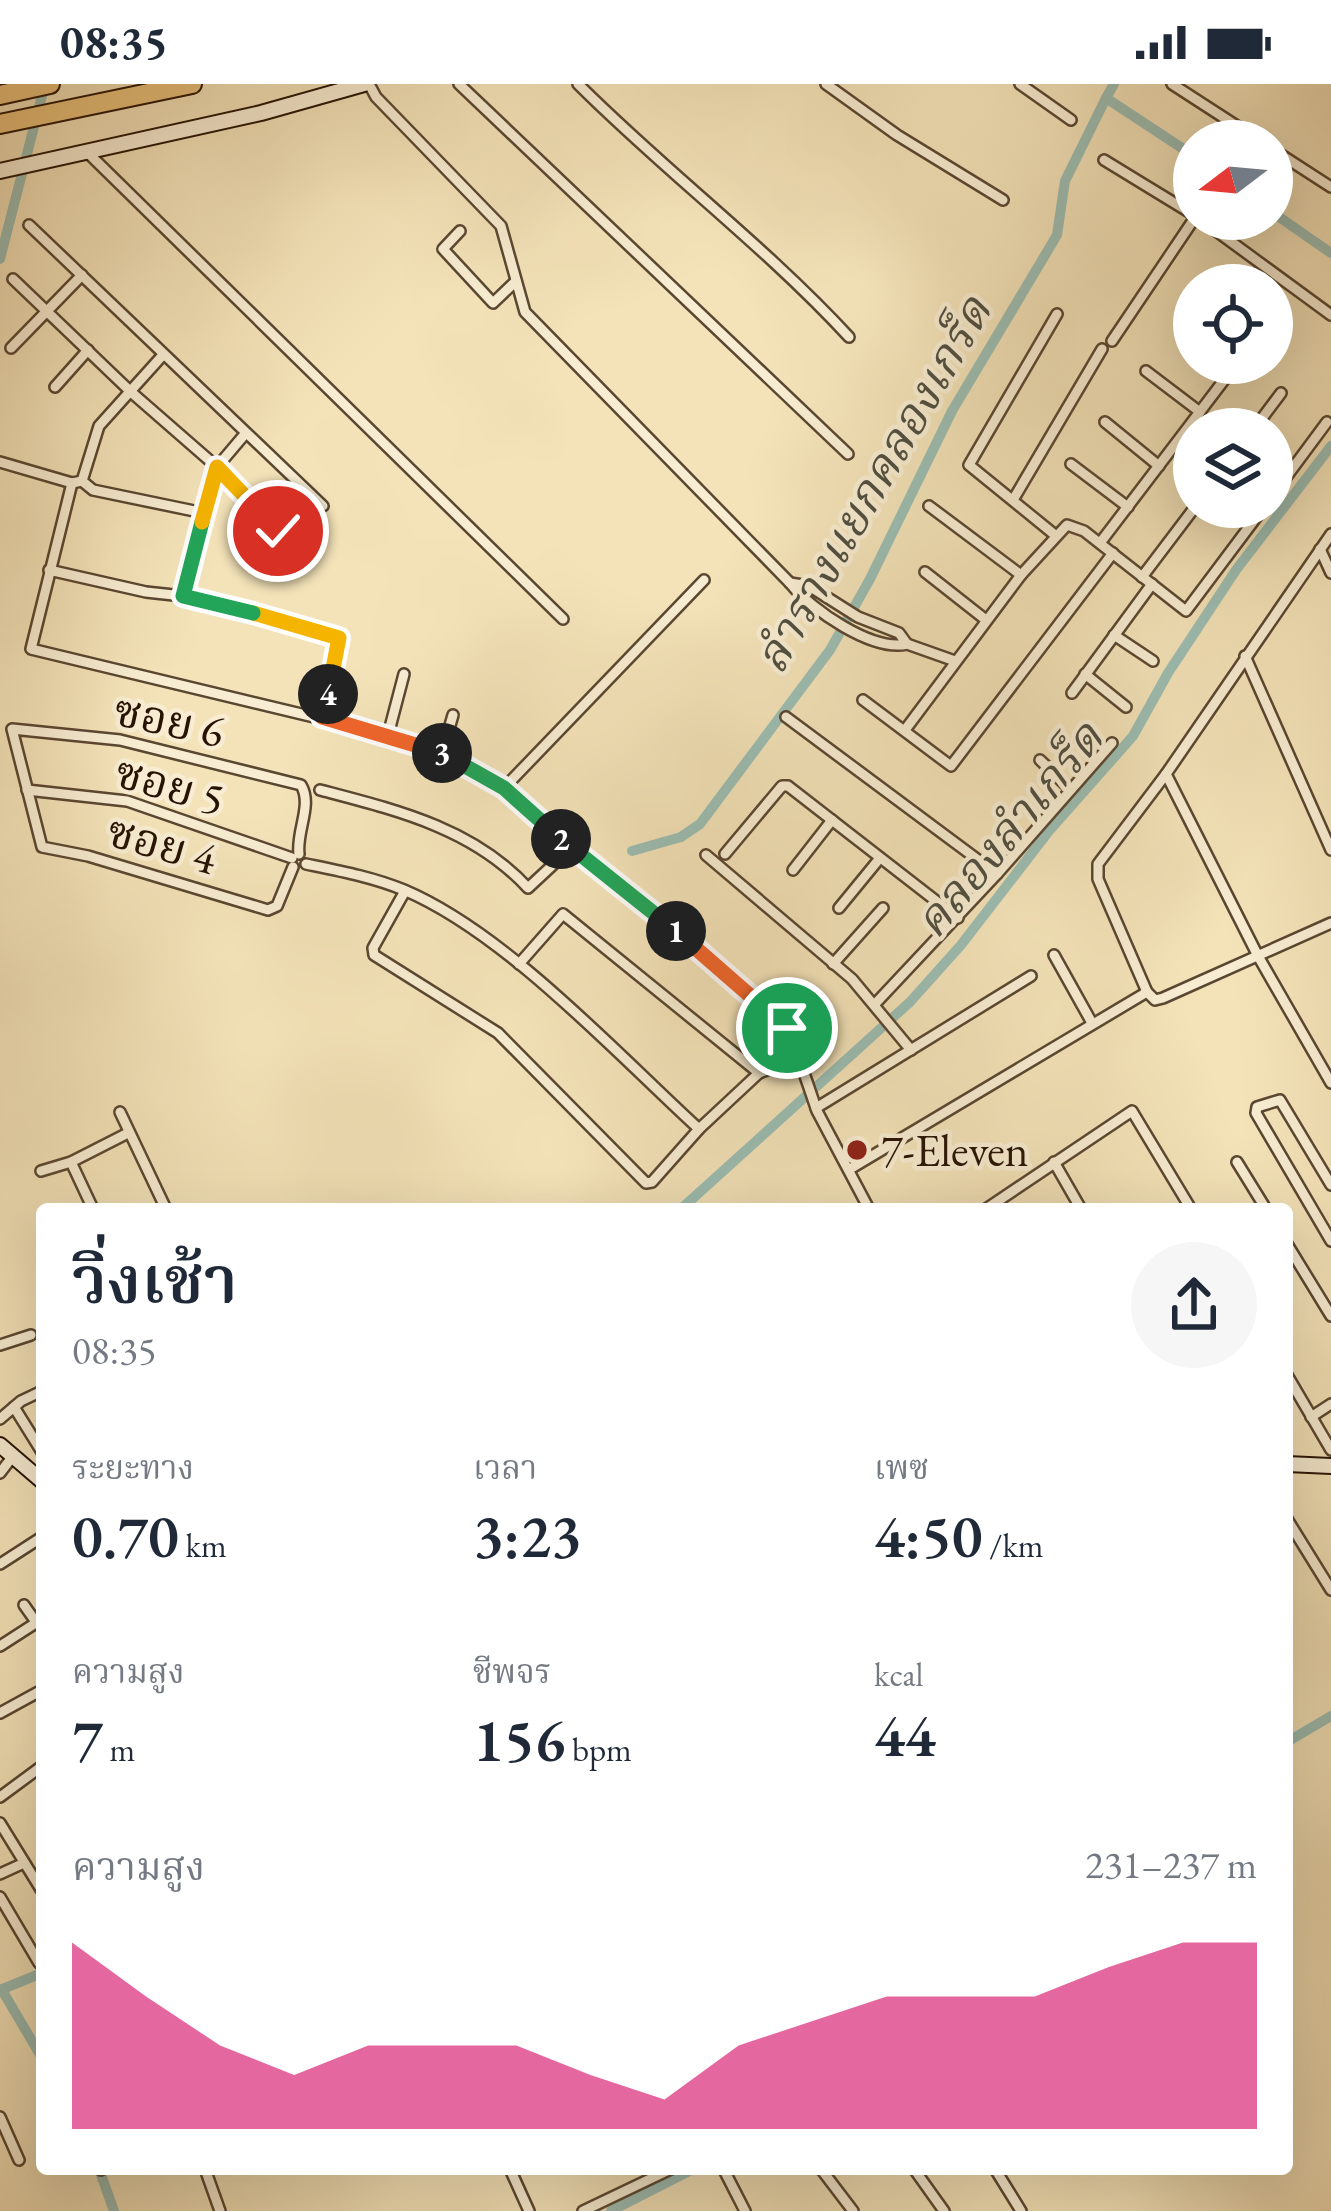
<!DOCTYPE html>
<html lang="th">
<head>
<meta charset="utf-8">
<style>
	body { margin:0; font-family:"EB Garamond","Noto Serif Thai",serif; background:#f6f6f7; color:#1f2937; height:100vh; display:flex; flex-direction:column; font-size:45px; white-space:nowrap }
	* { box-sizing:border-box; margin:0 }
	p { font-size:39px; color:#747a83 }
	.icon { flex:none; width:66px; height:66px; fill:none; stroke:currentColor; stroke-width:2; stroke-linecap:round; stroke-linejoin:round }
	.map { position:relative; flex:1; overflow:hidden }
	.drawer { position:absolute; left:36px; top:1119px; width:1257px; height:972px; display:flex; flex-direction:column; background:#fff; border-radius:12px; box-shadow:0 12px 48px #0002 }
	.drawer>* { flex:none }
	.needle { width:78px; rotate:254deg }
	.buttons { position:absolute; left:1173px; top:36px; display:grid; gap:24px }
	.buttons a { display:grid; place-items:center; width:120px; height:120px; border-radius:50%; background:#fff; box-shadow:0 12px 48px #0002; font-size:60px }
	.pin { position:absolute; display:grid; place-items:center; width:102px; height:102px; color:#fff; margin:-51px; border:6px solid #fff; border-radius:50%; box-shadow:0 3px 12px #0007 }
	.km { position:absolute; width:60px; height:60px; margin:-30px; border-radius:50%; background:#222; color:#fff; font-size:33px; line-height:60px; text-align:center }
	.round { display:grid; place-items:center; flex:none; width:126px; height:126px; border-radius:63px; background:#f6f6f7 }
	.head { display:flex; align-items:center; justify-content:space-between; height:204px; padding:0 36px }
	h1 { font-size:66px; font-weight:600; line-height:90px }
	.metrics { display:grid; grid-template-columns:repeat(3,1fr); gap:18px; height:204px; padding:12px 36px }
	.metrics div { display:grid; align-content:center }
	.metrics b { font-size:60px; font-weight:600 }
	.metrics small { font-size:33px; font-weight:400 }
	.metrics p { font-size:33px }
	.chart { height:336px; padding:24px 36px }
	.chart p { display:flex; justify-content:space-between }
	.chart svg { width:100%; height:216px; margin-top:12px; fill:#db2777; opacity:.7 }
	.status { display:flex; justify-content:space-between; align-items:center; height:84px; padding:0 60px; background:#fff; direction:ltr }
	.status svg { height:33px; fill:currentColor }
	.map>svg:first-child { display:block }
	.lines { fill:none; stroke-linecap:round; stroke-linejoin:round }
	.canal { stroke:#9cbeb3; stroke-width:10 }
	.minor-casing { stroke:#5a4731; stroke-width:14 }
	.secondary-casing { stroke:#271304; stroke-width:18 }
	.motorway-casing { stroke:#271304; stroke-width:22 }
	.minor { stroke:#f8edd2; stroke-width:9 }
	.secondary { stroke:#f8edd2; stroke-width:14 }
	.motorway { stroke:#eac27c; stroke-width:18 }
	.split-1-casing { stroke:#fff; stroke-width:24 }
	.split-2-casing { stroke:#fff; stroke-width:24 }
	.split-3-casing { stroke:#fff; stroke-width:24 }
	.split-4-casing { stroke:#fff; stroke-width:24 }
	.split-5-casing { stroke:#fff; stroke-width:24 }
	.split-6-casing { stroke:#fff; stroke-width:24 }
	.split-7-casing { stroke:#fff; stroke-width:24 }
	.split-1 { stroke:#f0652b; stroke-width:15 }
	.split-2 { stroke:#22a559; stroke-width:15 }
	.split-3 { stroke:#22a559; stroke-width:15 }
	.split-4 { stroke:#f0652b; stroke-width:15 }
	.split-5 { stroke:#f5b400; stroke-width:15 }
	.split-6 { stroke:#22a559; stroke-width:15 }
	.split-7 { stroke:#f5b400; stroke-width:15 }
	.poi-dot { fill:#8f2418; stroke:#f8edd2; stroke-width:4.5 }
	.labels { text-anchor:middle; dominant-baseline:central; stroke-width:9; stroke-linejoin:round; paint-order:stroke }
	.street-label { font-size:45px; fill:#271304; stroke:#f8edd2 }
	.poi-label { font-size:45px; fill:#271304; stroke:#f8edd2; text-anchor:start }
	.water-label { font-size:48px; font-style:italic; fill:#504f41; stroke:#f8edd2 }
</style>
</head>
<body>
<div class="status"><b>08:35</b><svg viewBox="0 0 49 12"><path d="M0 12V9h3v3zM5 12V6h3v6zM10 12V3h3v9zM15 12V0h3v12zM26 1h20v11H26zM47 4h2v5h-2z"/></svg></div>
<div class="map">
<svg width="1331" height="2127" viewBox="0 0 1331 2127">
	<rect width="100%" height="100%" fill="#f4e3b9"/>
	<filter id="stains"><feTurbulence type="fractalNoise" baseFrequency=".00167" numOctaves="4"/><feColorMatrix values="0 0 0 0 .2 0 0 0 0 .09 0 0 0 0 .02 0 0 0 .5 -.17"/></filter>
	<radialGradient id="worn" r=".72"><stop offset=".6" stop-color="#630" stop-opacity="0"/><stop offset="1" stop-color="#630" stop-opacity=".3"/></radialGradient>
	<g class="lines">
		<!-- canal -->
		<g class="canal">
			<path d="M 1114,0 L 1106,14 L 1194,72"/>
			<path d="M 1272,128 L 1331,169"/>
			<path d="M 0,175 L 45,0"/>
			<path d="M 632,767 L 681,753 L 700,740 L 830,566 L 870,495 L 952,327 L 1057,151 L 1065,97 L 1106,14"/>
			<path d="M 681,1125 L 910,918 L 961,861 L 1049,747 L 1133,652 L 1168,589 L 1236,486 L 1331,362"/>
			<path d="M 1287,1658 L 1331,1632"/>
			<path d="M 0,1906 L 42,1889"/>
			<path d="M 2,1906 L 42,1974"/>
			<path d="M 99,2085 L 114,2127"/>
			<path d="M 611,2127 L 693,2085"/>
		</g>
		<defs>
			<g id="minor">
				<path d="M 369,0 L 376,13 L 501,142 L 525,228 L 790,499"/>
				<path d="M 459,0 L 848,370"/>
				<path d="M 578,0 C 666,88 765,162 849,253"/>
				<path d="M 826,0 L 897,51 L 1003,116"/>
				<path d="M 1020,0 L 1071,36"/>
				<path d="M 1172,0 L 1260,57"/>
				<path d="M 1272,65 L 1331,103"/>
				<path d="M 88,69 L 563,535"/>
				<path d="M 1104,76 L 1194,131"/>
				<path d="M 1200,135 L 1331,231"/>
				<path d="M 29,141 L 323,422"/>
				<path d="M 460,147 L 443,165 L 493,219 L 516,197"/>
				<path d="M 13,195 L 131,308 L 217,383 L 278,447"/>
				<path d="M 1112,257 L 1194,135"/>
				<path d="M 11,264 L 82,191"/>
				<path d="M 1146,287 L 1200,328"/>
				<path d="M 55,303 L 88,266"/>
				<path d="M 1105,338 L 1159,382"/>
				<path d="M 1254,345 L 1281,309"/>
				<path d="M 0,378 L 72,399 L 82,397 L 93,406 L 204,429"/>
				<path d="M 1071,380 L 1128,423"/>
				<path d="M 82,397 L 99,342 L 162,272"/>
				<path d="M 72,399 L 31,565 L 393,652 L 447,670 L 504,704 L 571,764 L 782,937 L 791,951 L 817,1027 L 869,1125"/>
				<path d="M 1272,412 L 1327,338"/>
				<path d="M 1013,416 L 1102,265"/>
				<path d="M 929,422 L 1021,491"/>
				<path d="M 1055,451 L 969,381 L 1057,230"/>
				<path d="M 1100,459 L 1237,279"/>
				<path d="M 1320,465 L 1331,489"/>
				<path d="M 49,486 L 146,508 L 183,512 L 334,550 L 339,560 L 322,633"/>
				<path d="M 925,488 L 986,536"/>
				<path d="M 1142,493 L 1195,423"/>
				<path d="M 790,499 L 809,502 L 858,533 L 899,549 L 907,560 C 873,568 811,526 790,499 Z"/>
				<path d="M 183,512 L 217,383 L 245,350"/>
				<path d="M 1114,551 L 1153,577"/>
				<path d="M 907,560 L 955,577"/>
				<path d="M 1245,572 L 1331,766"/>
				<path d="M 1085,590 L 1126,623"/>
				<path d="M 1072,609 L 1152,500"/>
				<path d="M 863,616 L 951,682 L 1113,469"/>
				<path d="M 786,633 L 997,790 L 875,920"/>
				<path d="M 905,646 L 1021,491 L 1067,441 L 1084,447 L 1186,527 L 1264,423"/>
				<path d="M 388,651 L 404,590"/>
				<path d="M 442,669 L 453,631"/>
				<path d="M 1040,676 L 1070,705"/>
				<path d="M 1166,690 L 1258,872 L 1331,999"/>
				<path d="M 504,704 L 704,496"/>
				<path d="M 27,706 L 127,717 L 292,774"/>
				<path d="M 320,706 C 396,726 473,744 528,804 L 571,764"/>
				<path d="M 725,770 L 782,702 L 788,702 L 958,834"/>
				<path d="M 706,771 L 852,895 L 911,966"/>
				<path d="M 306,780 C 340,787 372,793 404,806 C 506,849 617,970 699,1045"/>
				<path d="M 293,783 L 277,822 L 268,826 L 88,772 L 42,763 L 12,645 L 120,656 L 301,701 C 313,721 296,747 299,770"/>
				<path d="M 793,786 L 832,736"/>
				<path d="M 997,790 L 1112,659"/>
				<path d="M 405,807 L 373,864 L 374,871 L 498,949 L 646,1099 L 652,1098 L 699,1045 L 759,989 L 768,974 L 794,964"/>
				<path d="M 839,824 L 880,774"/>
				<path d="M 1054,871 L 1092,939"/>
				<path d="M 519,880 L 563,830 L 759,989"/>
				<path d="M 833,880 L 883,824"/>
				<path d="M 1147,908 L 1098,795 L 1098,780 L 1166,690 L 1331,450"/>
				<path d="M 759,989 L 797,975"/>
				<path d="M 816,1024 L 1031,892"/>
				<path d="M 120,1028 L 166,1125"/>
				<path d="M 71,1078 L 93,1125"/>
				<path d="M 1054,1078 L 1081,1125"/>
				<path d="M 1237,1078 L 1266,1125"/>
				<path d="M 850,1085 L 1147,908 L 1155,916 L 1163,914 L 1331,839"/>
				<path d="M 41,1087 L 71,1078 L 128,1049"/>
				<path d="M 1331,1101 L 1280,1016 L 1257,1023 L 1256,1029 L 1331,1157"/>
				<path d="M 986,1125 L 1132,1027 L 1191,1125"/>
				<path d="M 1287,1160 L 1331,1232"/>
				<path d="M 0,1261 L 31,1251"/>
				<path d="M 1287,1291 L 1331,1366"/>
				<path d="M 14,1323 L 42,1368"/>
				<path d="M 1311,1333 L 1331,1320"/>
				<path d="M 0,1335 L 21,1317 L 42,1307"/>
				<path d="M 0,1389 L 13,1372"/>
				<path d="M 1287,1435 L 1331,1506"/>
				<path d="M 0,1480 L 42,1453"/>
				<path d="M 24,1521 L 36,1538"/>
				<path d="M 0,1562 L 42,1535"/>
				<path d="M 0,1629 L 42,1606"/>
				<path d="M 0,1713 L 42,1682"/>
				<path d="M 0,1739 L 42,1807"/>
				<path d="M 0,1790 L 24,1779"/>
				<path d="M 0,1813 L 39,1879"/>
				<path d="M 0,2033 L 19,2076"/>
				<path d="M 205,2085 L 220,2127"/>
				<path d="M 510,2085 L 529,2127"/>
				<path d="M 821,2085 L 853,2127"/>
				<path d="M 914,2085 L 944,2127"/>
				<path d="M 995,2085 L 1021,2127"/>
				<path d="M 101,2086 L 102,2085"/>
				<path d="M 725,2088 L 745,2127"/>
				<path d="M 583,2127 L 671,2085"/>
			</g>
			<g id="secondary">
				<path d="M 0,87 L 261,29 L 364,0"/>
				<path d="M 0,1361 L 42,1397"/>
				<path d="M 1287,1380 L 1331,1382"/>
			</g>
			<g id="motorway">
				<path d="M 0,11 L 50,0"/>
				<path d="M 0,40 L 192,0"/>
			</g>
		</defs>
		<!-- minor casing -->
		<use href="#minor" class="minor-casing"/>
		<!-- secondary casing -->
		<use href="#secondary" class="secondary-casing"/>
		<!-- motorway casing -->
		<use href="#motorway" class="motorway-casing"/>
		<!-- minor -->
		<use href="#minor" class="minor"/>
		<!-- secondary -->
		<use href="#secondary" class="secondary"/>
		<!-- motorway -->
		<use href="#motorway" class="motorway"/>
	</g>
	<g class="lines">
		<defs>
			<path id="split-1" d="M 676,847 L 787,944"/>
			<path id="split-2" d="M 561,755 L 676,847"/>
			<path id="split-3" d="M 442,669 L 504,704 L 561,755"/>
			<path id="split-4" d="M 328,610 L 322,633 L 442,669"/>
			<path id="split-5" d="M 253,529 L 339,554 L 328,610"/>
			<path id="split-6" d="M 202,438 L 183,512 L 253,529"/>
			<path id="split-7" d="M 202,438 L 217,383 L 278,447"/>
		</defs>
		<!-- split-1 casing -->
		<use href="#split-1" class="split-1-casing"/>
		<!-- split-2 casing -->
		<use href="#split-2" class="split-2-casing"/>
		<!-- split-3 casing -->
		<use href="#split-3" class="split-3-casing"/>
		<!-- split-4 casing -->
		<use href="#split-4" class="split-4-casing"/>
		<!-- split-5 casing -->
		<use href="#split-5" class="split-5-casing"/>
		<!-- split-6 casing -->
		<use href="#split-6" class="split-6-casing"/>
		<!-- split-7 casing -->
		<use href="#split-7" class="split-7-casing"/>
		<!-- split-1 -->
		<use href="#split-1" class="split-1"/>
		<!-- split-2 -->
		<use href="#split-2" class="split-2"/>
		<!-- split-3 -->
		<use href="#split-3" class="split-3"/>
		<!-- split-4 -->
		<use href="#split-4" class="split-4"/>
		<!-- split-5 -->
		<use href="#split-5" class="split-5"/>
		<!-- split-6 -->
		<use href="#split-6" class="split-6"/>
		<!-- split-7 -->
		<use href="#split-7" class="split-7"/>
	</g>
	<!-- markers -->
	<circle class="poi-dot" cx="857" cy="1066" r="12"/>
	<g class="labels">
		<!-- street labels -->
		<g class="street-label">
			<text transform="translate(169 636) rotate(12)">ซอย 6</text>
			<text transform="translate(170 701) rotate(16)">ซอย 5</text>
			<text transform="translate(162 760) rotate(16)">ซอย 4</text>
		</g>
		<!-- poi labels -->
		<g class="poi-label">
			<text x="881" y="1066">7-Eleven</text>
		</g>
		<!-- water labels -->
		<g class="water-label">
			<text transform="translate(872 400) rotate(-60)">ลำรางแยกคลองเกร็ด</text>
			<text transform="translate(1008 745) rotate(-50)">คลองลำเกร็ด</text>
		</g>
	</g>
	<rect width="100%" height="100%" filter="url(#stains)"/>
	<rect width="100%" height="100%" fill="url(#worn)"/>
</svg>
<div class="buttons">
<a><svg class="needle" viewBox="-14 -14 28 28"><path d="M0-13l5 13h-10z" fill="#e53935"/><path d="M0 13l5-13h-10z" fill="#747a83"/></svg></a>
<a><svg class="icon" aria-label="locate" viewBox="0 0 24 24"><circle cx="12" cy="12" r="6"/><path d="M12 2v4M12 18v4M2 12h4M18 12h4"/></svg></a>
<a><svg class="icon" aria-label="layers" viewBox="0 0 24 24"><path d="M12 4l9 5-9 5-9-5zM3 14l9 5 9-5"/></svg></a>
</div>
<div class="pin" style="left:787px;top:944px;background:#1e9e55"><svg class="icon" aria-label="arrive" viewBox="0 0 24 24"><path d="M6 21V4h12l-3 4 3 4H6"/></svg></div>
<div class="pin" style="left:278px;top:447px;background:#d93025"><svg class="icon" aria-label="check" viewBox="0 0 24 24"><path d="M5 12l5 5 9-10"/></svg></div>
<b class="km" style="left:676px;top:847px">1</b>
<b class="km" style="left:561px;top:755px">2</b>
<b class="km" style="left:442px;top:669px">3</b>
<b class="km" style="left:328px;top:610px">4</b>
<section class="drawer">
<div class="head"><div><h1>วิ่งเช้า</h1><p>08:35</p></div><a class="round"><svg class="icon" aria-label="share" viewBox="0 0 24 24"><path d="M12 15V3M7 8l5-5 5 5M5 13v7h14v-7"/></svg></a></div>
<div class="metrics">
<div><p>ระยะทาง</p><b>0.70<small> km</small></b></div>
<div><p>เวลา</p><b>3:23</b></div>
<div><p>เพซ</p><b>4:50<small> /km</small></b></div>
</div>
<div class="metrics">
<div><p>ความสูง</p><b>7<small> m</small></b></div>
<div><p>ชีพจร</p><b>156<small> bpm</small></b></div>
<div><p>kcal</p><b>44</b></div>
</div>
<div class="chart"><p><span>ความสูง</span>231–237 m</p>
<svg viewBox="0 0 160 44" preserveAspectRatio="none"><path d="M0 44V6L10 17L20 27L30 33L40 27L50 27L60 27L70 33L80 38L90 27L100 22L110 17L120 17L130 17L140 11L150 6L160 6V44z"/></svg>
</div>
</section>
</div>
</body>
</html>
